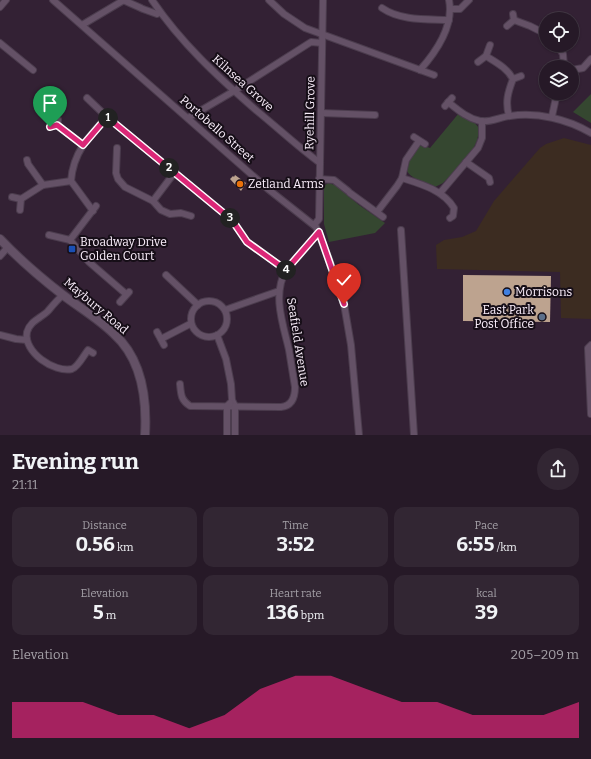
<!DOCTYPE html>
<html lang="en">
<head>
<meta charset="utf-8">
<style>
	body { margin:0; font-family:Bitter,serif; background:#322633; color:#f1f3f6; height:100vh; display:flex; flex-direction:column; font-size:15px; white-space:nowrap }
	* { box-sizing:border-box; margin:0 }
	p { font-size:13px; color:#a4a0a7 }
	.icon { flex:none; width:22px; height:22px; fill:none; stroke:currentColor; stroke-width:2; stroke-linecap:round; stroke-linejoin:round }
	.map { position:relative; height:435px; overflow:hidden }
	.side { display:flex; flex-direction:column; background:#261927; flex:1 }
	.side>* { flex:none }
	.tools { position:absolute; left:539px; top:12px; display:grid; gap:8px }
	.tools a { display:grid; place-items:center; width:40px; height:40px; border-radius:50%; background:#261927; box-shadow:0 1px 3px #0004,0 0 0 1px #423844; font-size:20px }
	.pin { position:absolute; display:grid; place-items:center; width:34px; height:34px; color:#fff; margin:-41px -17px; border-radius:50% 50% 50% 0; rotate:-45deg; box-shadow:0 0 4px #0007 }
	.pin .icon { rotate:45deg }
	.km { position:absolute; width:20px; height:20px; margin:-10px; border-radius:50%; background:#222; color:#fff; font-size:11px; line-height:20px; text-align:center }
	.round { display:grid; place-items:center; flex:none; width:42px; height:42px; border-radius:21px; background:#322633 }
	.head { display:flex; align-items:center; justify-content:space-between; height:68px; padding:0 12px }
	h1 { font-size:22px; font-weight:700; line-height:30px }
	.metrics { display:grid; grid-template-columns:repeat(3,1fr); gap:6px; height:68px; padding:4px 12px }
	.metrics div { display:grid; align-content:center; border-radius:10px; background:#322633; text-align:center }
	.metrics b { font-size:20px; font-weight:700 }
	.metrics small { font-size:11px; font-weight:400 }
	.metrics p { font-size:11px }
	.chart { height:112px; padding:8px 12px }
	.chart p { display:flex; justify-content:space-between }
	.chart svg { width:100%; height:72px; margin-top:4px; fill:#db2777; opacity:.7 }
	.map>svg:first-child { display:block }
	.education { fill:#3c2c21 }
	.green { fill:#354730 }
	.building { fill:#bda38f }
	.lines { fill:none; stroke-linecap:round; stroke-linejoin:round }
	.minor-casing { stroke:#4c3d4e; stroke-width:8 }
	.tertiary-casing { stroke:#4c3d4e; stroke-width:10 }
	.minor { stroke:#645166; stroke-width:6 }
	.tertiary { stroke:#645166; stroke-width:8 }
	.route-casing { stroke:#fff; stroke-width:8 }
	.route { stroke:#db2777; stroke-width:5 }
	.food-dot { fill:#e8710a; stroke:#160e17; stroke-width:1.5 }
	.transit-dot { fill:#1a4fb4; stroke:#160e17; stroke-width:1.5 }
	.shop-dot { fill:#3f7fe0; stroke:#160e17; stroke-width:1.5 }
	.service-dot { fill:#5c6f8a; stroke:#160e17; stroke-width:1.5 }
	.labels { text-anchor:middle; dominant-baseline:central; stroke-width:4; stroke-linejoin:round; paint-order:stroke }
	.street-label { font-size:12px; fill:#fcf0fd; stroke:#160e17 }
	.poi-label { font-size:12px; fill:#fcf0fd; stroke:#160e17; text-anchor:start }
</style>
</head>
<body>
<div class="map">
<svg width="591" height="435" viewBox="0 0 591 435">
	<rect width="100%" height="100%" fill="#332134"/>
	<!-- education -->
	<path class="education" d="M 564,138 L 591,145 L 591,319 L 561,318 L 560,272 L 437,269 L 436,245 L 444,240 L 462,237 L 476,231 L 494,201 L 540,148 L 546,144 Z"/>
	<!-- green -->
	<g class="green">
		<path d="M 591,94 L 591,123 L 573,112 Z"/>
		<path d="M 459,113 L 474,122 L 479,128 C 479,151 458,167 443,183 L 435,187 C 425,182 400,177 407,161 C 409,155 416,149 420,144 L 430,148 Z"/>
		<path d="M 328,183 L 335,185 L 359,205 L 385,223 L 375,233 L 329,242 L 324,224 L 324,186 Z"/>
	</g>
	<!-- building -->
	<g class="building">
		<path d="M 235,175 L 246,183 L 241,191 L 230,179 L 233,176 L 234,177 Z"/>
		<path d="M 463,275 L 551,276 L 550,322 L 463,321 Z"/>
	</g>
	<g class="lines">
		<defs>
			<g id="minor">
				<path d="M 53,0 L 268,189 L 316,227 L 329,259 L 344,304 L 351,345 L 359,435"/>
				<path d="M 123,0 L 141,8"/>
				<path d="M 152,0 C 181,43 218,77 257,111 C 278,128 298,147 320,163"/>
				<path d="M 269,0 L 284,14 L 305,28 L 434,75"/>
				<path d="M 0,7 L 6,0"/>
				<path d="M 382,8 C 401,21 427,19 449,20"/>
				<path d="M 143,9 L 157,14 L 160,12"/>
				<path d="M 451,9 L 460,9 L 469,0"/>
				<path d="M 514,20 L 530,26 L 546,34"/>
				<path d="M 82,25 L 124,0"/>
				<path d="M 507,26 L 514,20 L 513,14"/>
				<path d="M 0,43 L 33,70"/>
				<path d="M 557,45 L 563,54 L 564,67"/>
				<path d="M 486,56 C 497,63 507,68 513,79 C 508,92 505,102 509,116"/>
				<path d="M 478,62 L 486,56 L 490,45"/>
				<path d="M 420,70 C 436,52 454,25 449,0"/>
				<path d="M 572,70 L 583,68 L 591,59"/>
				<path d="M 513,79 L 521,76"/>
				<path d="M 87,98 L 107,117 L 232,220 L 247,242 L 286,270"/>
				<path d="M 448,102 C 458,110 467,118 480,121 C 490,123 500,117 510,116 C 538,112 567,119 591,133"/>
				<path d="M 445,106 L 452,98"/>
				<path d="M 321,113 L 375,115"/>
				<path d="M 552,116 L 557,93"/>
				<path d="M 188,118 L 234,91 L 311,42 L 322,43"/>
				<path d="M 57,125 L 83,145"/>
				<path d="M 50,127 L 57,125 L 58,120"/>
				<path d="M 414,137 L 425,144"/>
				<path d="M 117,148 L 116,173 L 118,179 L 125,187 L 153,201 L 161,210 L 170,214 L 181,213 L 191,216"/>
				<path d="M 27,160 L 28,164 L 43,185"/>
				<path d="M 466,162 L 489,178 L 490,182"/>
				<path d="M 402,178 C 421,184 443,190 454,208 L 453,216 L 450,218"/>
				<path d="M 319,179 L 334,180 L 348,191"/>
				<path d="M 350,193 L 383,217"/>
				<path d="M 440,193 L 478,148 L 482,138 L 482,121"/>
				<path d="M 12,197 L 21,199 L 20,210"/>
				<path d="M 21,199 L 43,185 L 71,181"/>
				<path d="M 153,201 L 175,172"/>
				<path d="M 93,211 L 71,181 C 73,153 88,137 107,117"/>
				<path d="M 377,212 L 397,186 L 402,178 L 406,160 L 419,141"/>
				<path d="M 314,225 L 319,219 L 323,0"/>
				<path d="M 401,230 L 414,435"/>
				<path d="M 49,235 L 70,240 L 89,262 L 126,294"/>
				<path d="M 70,240 L 96,206"/>
				<path d="M 0,256 L 8,247"/>
				<path d="M 166,275 L 198,305"/>
				<path d="M 63,295 C 57,300 53,305 48,311 C 41,318 30,321 27,332 C 23,352 54,373 72,369 C 78,367 84,355 88,350 L 93,353"/>
				<circle cx="209" cy="319" r="18"/>
				<path d="M 120,302 L 129,292"/>
				<path d="M 225,310 L 279,291"/>
				<path d="M 157,332 L 164,345"/>
				<path d="M 0,335 L 16,339 L 27,340"/>
				<path d="M 217,335 L 226,359 L 231,384 L 232,400 L 235,406 L 235,435"/>
				<path d="M 161,339 L 190,324"/>
				<path d="M 591,345 L 588,348 L 591,414"/>
				<path d="M 180,384 C 181,395 181,400 190,406 L 281,407 C 292,406 295,397 295,387 C 293,374 291,362 289,350 C 283,324 272,295 286,270 L 319,232"/>
				<path d="M 227,435 L 227,406 L 230,403"/>
			</g>
			<path id="tertiary" d="M 0,239 C 19,259 41,278 63,295 C 80,308 99,319 114,334 C 142,359 147,400 145,435"/>
		</defs>
		<!-- minor casing -->
		<use href="#minor" class="minor-casing"/>
		<!-- tertiary casing -->
		<use href="#tertiary" class="tertiary-casing"/>
		<!-- minor -->
		<use href="#minor" class="minor"/>
		<!-- tertiary -->
		<use href="#tertiary" class="tertiary"/>
	</g>
	<g class="lines">
		<defs>
			<path id="route" d="M 50,127 L 57,125 L 83,145 L 107,117 L 232,220 L 247,242 L 286,270 L 319,232 L 344,304"/>
		</defs>
		<!-- route casing -->
		<use href="#route" class="route-casing"/>
		<!-- route -->
		<use href="#route" class="route"/>
	</g>
	<!-- markers -->
	<circle class="food-dot" cx="240" cy="184" r="4"/>
	<rect class="transit-dot" x="68" y="245" width="8" height="8" rx="2"/>
	<circle class="shop-dot" cx="507" cy="292" r="4"/>
	<circle class="service-dot" cx="542" cy="317" r="4"/>
	<g class="labels">
		<!-- street labels -->
		<g class="street-label">
			<text transform="translate(243 83) rotate(42)">Kilnsea Grove</text>
			<text transform="translate(310 113) rotate(-89)">Ryehill Grove</text>
			<text transform="translate(217 129) rotate(41)">Portobello Street</text>
			<text transform="translate(96 306) rotate(40)">Maybury Road</text>
			<text transform="translate(298 342) rotate(81)">Seafield Avenue</text>
		</g>
		<!-- poi labels -->
		<g class="poi-label">
			<text x="248" y="184">Zetland Arms</text>
			<text x="80" y="242">Broadway Drive<tspan x="80" dy="14">Golden Court</tspan></text>
			<text x="515" y="292">Morrisons</text>
			<text x="534" y="310" text-anchor="end">East Park<tspan x="534" dy="14">Post Office</tspan></text>
		</g>
	</g>
</svg>
<div class="tools">
<a><svg class="icon" aria-label="locate" viewBox="0 0 24 24"><circle cx="12" cy="12" r="6"/><path d="M12 2v4M12 18v4M2 12h4M18 12h4"/></svg></a>
<a><svg class="icon" aria-label="layers" viewBox="0 0 24 24"><path d="M12 4l9 5-9 5-9-5zM3 14l9 5 9-5"/></svg></a>
</div>
<div class="pin" style="left:50px;top:127px;background:#1e9e55"><svg class="icon" aria-label="arrive" viewBox="0 0 24 24"><path d="M6 21V4h12l-3 4 3 4H6"/></svg></div>
<div class="pin" style="left:344px;top:304px;background:#d93025"><svg class="icon" aria-label="check" viewBox="0 0 24 24"><path d="M5 12l5 5 9-10"/></svg></div>
<b class="km" style="left:108px;top:118px">1</b>
<b class="km" style="left:169px;top:168px">2</b>
<b class="km" style="left:230px;top:218px">3</b>
<b class="km" style="left:286px;top:270px">4</b>
</div>
<section class="side">
<div class="head"><div><h1>Evening run</h1><p>21:11</p></div><a class="round"><svg class="icon" aria-label="share" viewBox="0 0 24 24"><path d="M12 15V3M7 8l5-5 5 5M5 13v7h14v-7"/></svg></a></div>
<div class="metrics">
<div><p>Distance</p><b>0.56<small> km</small></b></div>
<div><p>Time</p><b>3:52</b></div>
<div><p>Pace</p><b>6:55<small> /km</small></b></div>
</div>
<div class="metrics">
<div><p>Elevation</p><b>5<small> m</small></b></div>
<div><p>Heart rate</p><b>136<small> bpm</small></b></div>
<div><p>kcal</p><b>39</b></div>
</div>
<div class="chart"><p><span>Elevation</span>205–209 m</p>
<svg viewBox="0 0 160 44" preserveAspectRatio="none"><path d="M0 44V22L10 22L20 22L30 30L40 30L50 38L60 30L70 14L80 6L90 6L100 14L110 22L120 22L130 30L140 30L150 30L160 22V44z"/></svg>
</div>
</section>
</body>
</html>
